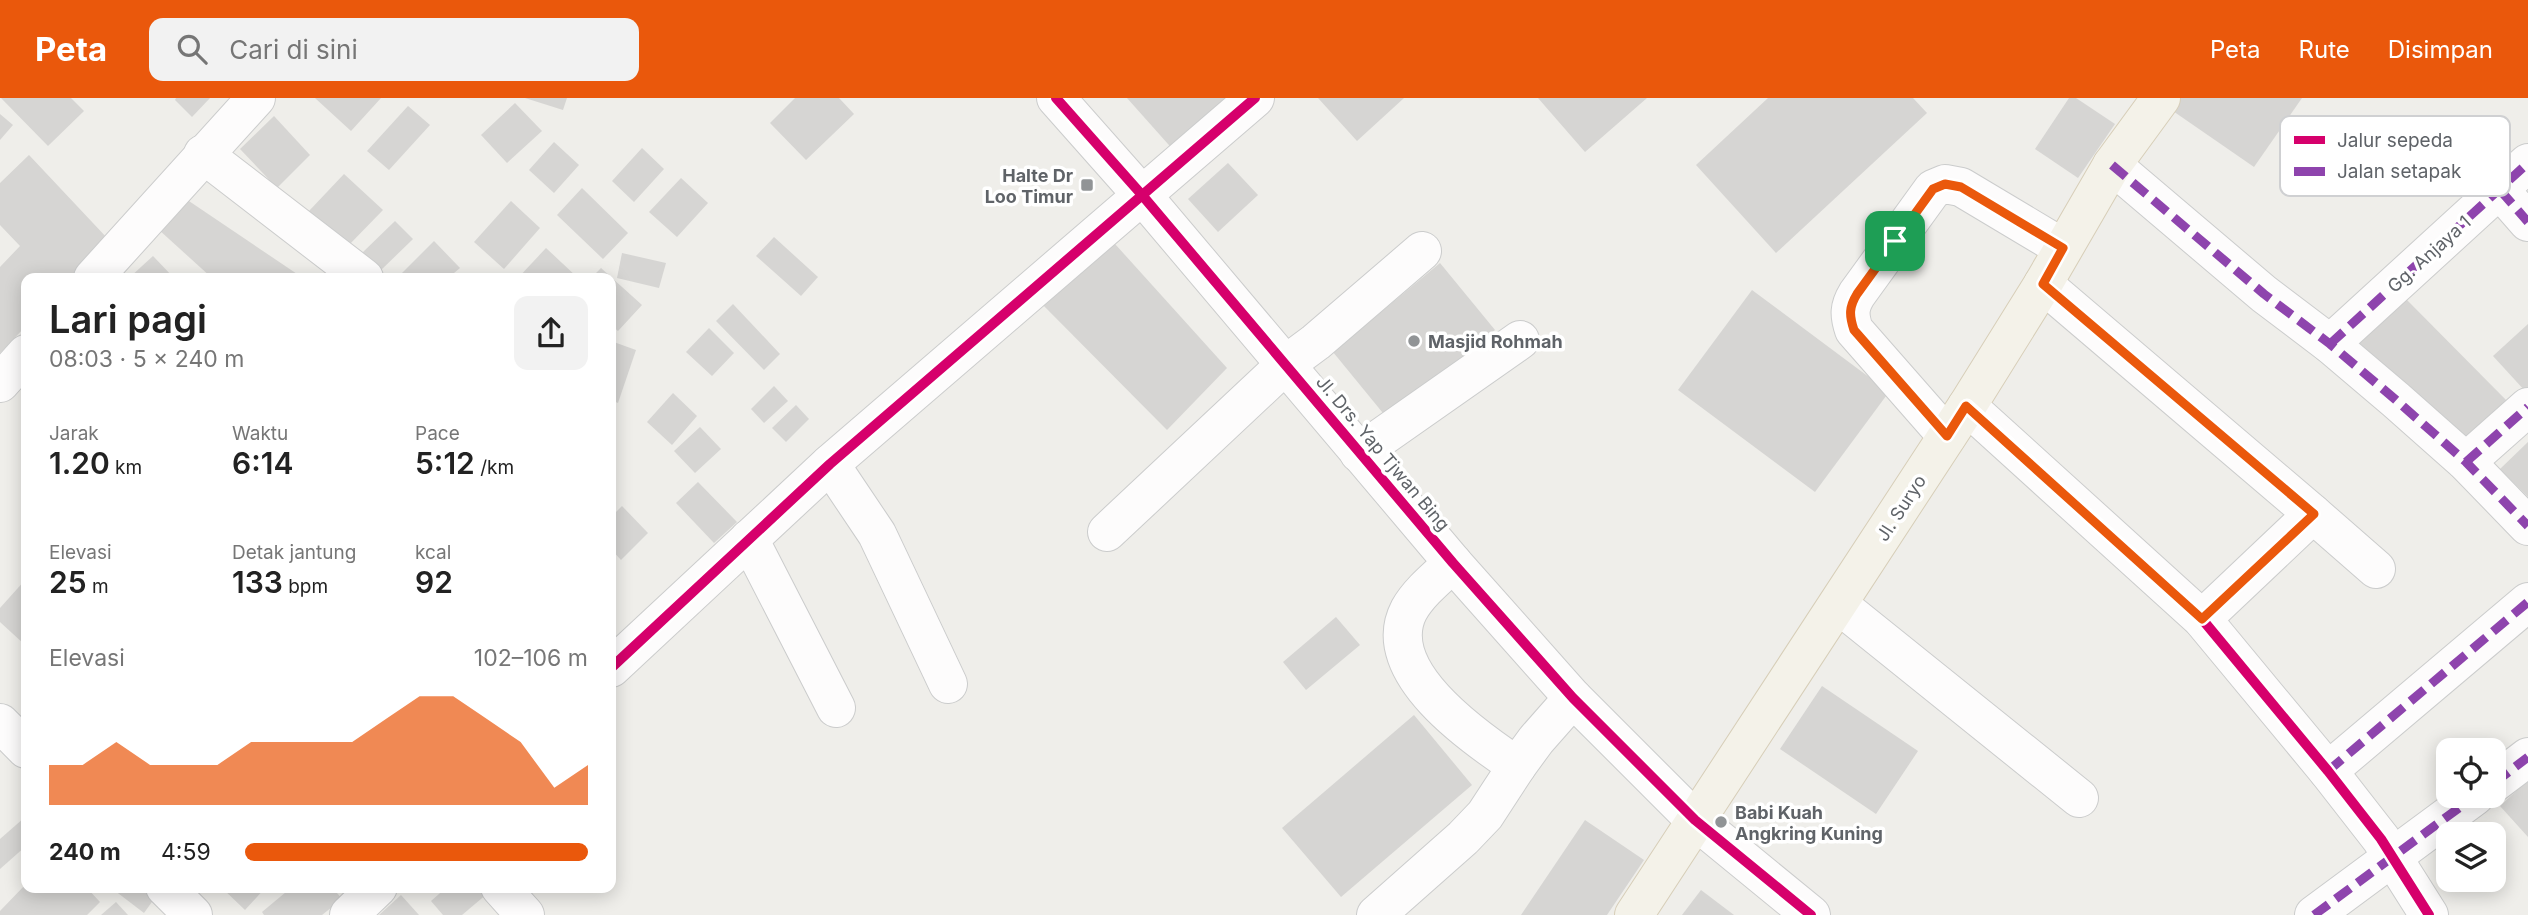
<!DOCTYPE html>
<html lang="id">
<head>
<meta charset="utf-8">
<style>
	body { margin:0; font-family:Inter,sans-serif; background:#f2f2f2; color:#222; height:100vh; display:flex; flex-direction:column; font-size:26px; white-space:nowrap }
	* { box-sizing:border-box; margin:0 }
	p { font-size:23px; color:#767676 }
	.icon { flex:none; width:38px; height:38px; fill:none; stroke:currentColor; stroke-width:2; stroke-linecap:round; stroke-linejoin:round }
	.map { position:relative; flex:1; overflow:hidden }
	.drawer { position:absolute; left:21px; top:175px; width:595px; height:620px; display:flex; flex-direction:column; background:#fff; border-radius:14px; box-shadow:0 4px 18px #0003 }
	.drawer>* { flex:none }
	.buttons { position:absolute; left:2436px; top:640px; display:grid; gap:14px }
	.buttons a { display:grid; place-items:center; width:70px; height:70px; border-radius:14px; background:#fff; box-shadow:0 4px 18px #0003; font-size:35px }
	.pin { position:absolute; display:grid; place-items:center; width:60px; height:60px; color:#fff; margin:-30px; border-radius:14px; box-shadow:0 4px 10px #0006 }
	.round { display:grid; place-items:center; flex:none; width:74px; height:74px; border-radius:14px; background:#f2f2f2 }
	.summary { display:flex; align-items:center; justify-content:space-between; height:119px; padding:0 28px }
	h1 { font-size:38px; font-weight:600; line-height:52px }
	.stats { display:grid; grid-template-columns:repeat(3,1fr); gap:10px; height:119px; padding:7px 28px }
	.stats div { display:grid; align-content:center }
	.stats b { font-size:30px; font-weight:600 }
	.stats small { font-size:19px; font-weight:400 }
	.stats p { font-size:19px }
	.chart { height:196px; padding:14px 28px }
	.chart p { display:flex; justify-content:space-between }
	.chart svg { width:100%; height:126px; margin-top:7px; fill:#ea580c; opacity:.7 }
	ul { padding:0 28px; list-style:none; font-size:23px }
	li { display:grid; grid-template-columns:112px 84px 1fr; align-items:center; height:52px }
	li i { height:18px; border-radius:9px; background:#ea580c }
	header { display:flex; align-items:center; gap:42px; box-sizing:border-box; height:98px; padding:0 35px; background:#ea580c; color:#fff }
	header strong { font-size:33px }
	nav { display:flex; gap:38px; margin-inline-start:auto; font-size:24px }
	.search { width:490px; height:63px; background:#f2f2f2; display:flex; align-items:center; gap:18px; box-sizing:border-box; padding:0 24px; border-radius:14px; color:#767676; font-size:26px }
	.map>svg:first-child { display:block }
	.building { fill:#d6d5d3 }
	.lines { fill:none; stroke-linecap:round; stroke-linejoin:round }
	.minor-casing { stroke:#cbcccc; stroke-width:40 }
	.major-casing { stroke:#d7ceb8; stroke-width:40 }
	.minor { stroke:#fdfcfc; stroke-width:38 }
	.major { stroke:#f4f2e9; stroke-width:38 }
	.quiet { stroke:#8e44ad; stroke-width:9; stroke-dasharray:18 9; stroke-linecap:butt }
	.cycleway-casing { stroke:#fff; stroke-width:15 }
	.cycleway { stroke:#d6006c; stroke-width:10 }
	.route-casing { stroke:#fff; stroke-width:14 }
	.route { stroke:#ea580c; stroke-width:9 }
	.poi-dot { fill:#919496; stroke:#fff; stroke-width:2.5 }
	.labels { text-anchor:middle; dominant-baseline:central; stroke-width:7; stroke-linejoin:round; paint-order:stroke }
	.poi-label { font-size:18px; font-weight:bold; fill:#5f6368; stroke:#fff; text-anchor:start }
	.street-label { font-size:18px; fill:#5f6368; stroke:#fff }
	.key { fill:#fff; stroke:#cfd0d2; stroke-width:2 }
	.key-label { font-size:19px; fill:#5f6368 }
</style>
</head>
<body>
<header>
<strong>Peta</strong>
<div class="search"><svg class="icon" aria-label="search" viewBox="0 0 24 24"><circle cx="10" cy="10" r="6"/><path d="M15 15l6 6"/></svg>Cari di sini</div>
<nav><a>Peta</a><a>Rute</a><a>Disimpan</a></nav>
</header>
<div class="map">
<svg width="2528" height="817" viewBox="0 0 2528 817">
	<rect width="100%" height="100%" fill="#efeeea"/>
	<!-- building -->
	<g class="building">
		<path d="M 1,0 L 71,0 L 84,13 L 48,48 Z"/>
		<path d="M 176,0 L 210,0 L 192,19 L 175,2 Z"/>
		<path d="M 315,0 L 381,0 L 351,33 Z"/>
		<path d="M 525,0 L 567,0 L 563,12 Z"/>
		<path d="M 795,0 L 839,0 L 854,16 L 806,62 L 770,25 Z"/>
		<path d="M 1127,0 L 1238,0 L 1176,55 Z"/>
		<path d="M 1318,0 L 1404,0 L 1357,43 Z"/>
		<path d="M 1538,0 L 1647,0 L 1585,54 Z"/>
		<path d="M 1768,0 L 1913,0 L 1927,15 L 1776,155 L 1696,67 Z"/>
		<path d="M 2069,0 L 2076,0 L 2115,26 L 2078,80 L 2035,51 Z"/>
		<path d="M 2178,0 L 2302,0 L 2254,69 L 2170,11 Z"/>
		<path d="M 515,5 L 542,33 L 507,65 L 481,37 Z"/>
		<path d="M 408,8 L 430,27 L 389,72 L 367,53 Z"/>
		<path d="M 0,16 L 13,27 L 0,42 Z"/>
		<path d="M 274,18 L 310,57 L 277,90 L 240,51 Z"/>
		<path d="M 554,44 L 579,67 L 554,95 L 529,72 Z"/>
		<path d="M 642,50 L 664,71 L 634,104 L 612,83 Z"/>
		<path d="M 29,57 L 108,141 L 71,180 L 26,180 L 26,228 L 0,255 L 0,169 L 20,148 L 0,127 L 0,85 Z"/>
		<path d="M 1228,65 L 1258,97 L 1218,134 L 1188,101 Z"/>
		<path d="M 344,76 L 383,112 L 346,150 L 309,113 Z"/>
		<path d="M 681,80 L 708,105 L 677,139 L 649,114 Z"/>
		<path d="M 582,90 L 628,135 L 603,161 L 557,117 Z"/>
		<path d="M 180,97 L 303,180 L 212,180 L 158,131 Z"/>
		<path d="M 511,103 L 540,130 L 504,171 L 474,144 Z"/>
		<path d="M 395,123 L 413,141 L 380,173 L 362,155 Z"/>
		<path d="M 1106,136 L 1227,270 L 1167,332 L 1037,201 Z"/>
		<path d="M 774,139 L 818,179 L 801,198 L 756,158 Z"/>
		<path d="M 434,143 L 460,170 L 448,180 L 400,180 L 398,179 Z"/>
		<path d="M 546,150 L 577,179 L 575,180 L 518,180 Z"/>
		<path d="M 622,155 L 666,165 L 659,190 L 617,180 Z"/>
		<path d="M 153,158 L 174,180 L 129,180 Z"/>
		<path d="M 1440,165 L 1495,232 L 1387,320 L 1333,254 Z"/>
		<path d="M 601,170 L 642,207 L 618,233 L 611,227 L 611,180 L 591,180 Z"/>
		<path d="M 1752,192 L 1889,294 L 1815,394 L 1678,292 Z"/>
		<path d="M 2404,199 L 2509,305 L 2464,350 L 2358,245 Z"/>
		<path d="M 733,206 L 780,256 L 764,272 L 716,223 Z"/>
		<path d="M 2528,226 L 2528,292 L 2526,294 L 2493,258 Z"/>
		<path d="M 709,230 L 734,255 L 712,278 L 686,254 Z"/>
		<path d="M 611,243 L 636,252 L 618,305 L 611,302 Z"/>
		<path d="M 774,288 L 788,303 L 764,325 L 751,311 Z"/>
		<path d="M 673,295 L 697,318 L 672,347 L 647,324 Z"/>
		<path d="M 796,307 L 809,321 L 786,344 L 772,330 Z"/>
		<path d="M 700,329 L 721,351 L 695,375 L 674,353 Z"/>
		<path d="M 2528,344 L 2528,399 L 2500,371 Z"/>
		<path d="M 698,384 L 737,424 L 714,445 L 676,405 Z"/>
		<path d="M 622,408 L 648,435 L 621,462 L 611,451 L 611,419 Z"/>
		<path d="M 26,481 L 26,544 L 24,546 L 0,524 L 0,510 Z"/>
		<path d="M 1336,519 L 1360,547 L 1306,592 L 1283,564 Z"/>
		<path d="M 1822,588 L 1918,653 L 1876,716 L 1780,651 Z"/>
		<path d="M 1414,617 L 1472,687 L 1341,799 L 1282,730 Z"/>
		<path d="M 2528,682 L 2528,739 L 2500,708 Z"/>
		<path d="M 24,720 L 26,723 L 26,748 L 0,771 L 0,741 Z"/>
		<path d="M 1585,722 L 1644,762 L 1607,817 L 1521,817 Z"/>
		<path d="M 26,786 L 26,789 L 86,789 L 100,804 L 87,817 L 0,817 L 0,813 Z"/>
		<path d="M 110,789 L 139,789 L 154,801 L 144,815 Z"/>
		<path d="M 221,789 L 266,789 L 245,812 Z"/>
		<path d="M 292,789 L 332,789 L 342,801 L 322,817 L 264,817 L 262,814 Z"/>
		<path d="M 447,789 L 483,789 L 488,795 L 462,817 L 443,817 L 431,803 Z"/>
		<path d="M 1701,792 L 1734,817 L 1682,817 Z"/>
		<path d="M 401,797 L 419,817 L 379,817 Z"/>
		<path d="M 116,804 L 128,817 L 101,817 Z"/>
	</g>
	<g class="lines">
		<defs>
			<g id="minor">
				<path d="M 1056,0 L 1142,97 L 1453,465 L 1573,600 L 1695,722 L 1811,817"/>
				<path d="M 203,56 L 364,180"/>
				<path d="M 2112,67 L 2264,196 L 2330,246 L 2396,302 L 2466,364 L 2528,428"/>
				<path d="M 2500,92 L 2528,124"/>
				<path d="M 93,180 L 256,0"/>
				<path d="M 2043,186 L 2313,416 L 2202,521"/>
				<path d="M 2330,246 L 2528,65"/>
				<path d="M 0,285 L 26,256"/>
				<path d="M 1967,308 L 2202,521 L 2328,673 L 2381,741 L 2429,817"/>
				<path d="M 1947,338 L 1854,232 C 1849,217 1849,209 1857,196 L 1933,91 L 1945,86 L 1961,89 L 2063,150"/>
				<path d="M 1359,355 L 1520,242"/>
				<path d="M 2466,364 L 2528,309"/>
				<path d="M 830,366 L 877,436 L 948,586"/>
				<path d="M 2313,416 L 2376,471"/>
				<path d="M 1107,434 L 1285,267 L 1316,244 L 1422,153"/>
				<path d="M 749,441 L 836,610"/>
				<path d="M 1453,465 C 1438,479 1419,494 1409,512 C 1377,573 1475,640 1517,668 L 1536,642 L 1573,600"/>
				<path d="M 1839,507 L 2079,700"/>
				<path d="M 611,570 L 830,366 L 1255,0"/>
				<path d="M 0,625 L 26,651"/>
				<path d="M 2328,673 L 2528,504"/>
				<path d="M 2494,685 L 2528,659"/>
				<path d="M 165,789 L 193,817"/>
				<path d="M 500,789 L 525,817"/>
				<path d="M 349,817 L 378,789"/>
				<path d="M 1376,817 L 1463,740 L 1485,717 L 1517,668"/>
				<path d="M 2314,817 L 2475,698"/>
			</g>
			<path id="major" d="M 1634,817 L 1967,308 L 2043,186 L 2112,67 L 2161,0"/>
		</defs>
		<!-- minor casing -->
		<use href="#minor" class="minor-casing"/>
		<!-- major casing -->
		<use href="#major" class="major-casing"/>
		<!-- minor -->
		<use href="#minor" class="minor"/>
		<!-- major -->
		<use href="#major" class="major"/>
		<!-- quiet -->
		<g class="quiet">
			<path d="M 2112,67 L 2264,196 L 2330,246 L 2396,302 L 2466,364 L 2528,428"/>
			<path d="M 2500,92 L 2528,124"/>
			<path d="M 2330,246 L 2528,65"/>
			<path d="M 2466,364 L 2528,309"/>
			<path d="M 2328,673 L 2528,504"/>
			<path d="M 2494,685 L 2528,659"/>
			<path d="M 2314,817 L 2475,698"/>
		</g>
		<defs>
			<g id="cycleway">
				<path d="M 1056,0 L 1142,97 L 1453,465 L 1573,600 L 1695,722 L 1811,817"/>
				<path d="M 1967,308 L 2202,521 L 2328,673 L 2381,741 L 2429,817"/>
				<path d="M 611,570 L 830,366 L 1255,0"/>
			</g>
		</defs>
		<!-- cycleway casing -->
		<use href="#cycleway" class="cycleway-casing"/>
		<!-- cycleway -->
		<use href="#cycleway" class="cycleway"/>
	</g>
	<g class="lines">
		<defs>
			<path id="route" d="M 1945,86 L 1961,89 L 2063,150 L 2043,186 L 2314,416 L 2202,521 L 1966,308 L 1947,338 L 1854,232 C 1849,217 1849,209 1857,196 L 1933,91 Z"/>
		</defs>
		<!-- route casing -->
		<use href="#route" class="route-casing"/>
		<!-- route -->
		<use href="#route" class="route"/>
	</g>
	<!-- markers -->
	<g class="poi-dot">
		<rect x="1080" y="80" width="14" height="14" rx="3.5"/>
		<circle cx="1414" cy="243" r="7"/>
		<circle cx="1721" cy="724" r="7"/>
	</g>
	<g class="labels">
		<!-- poi labels -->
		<g class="poi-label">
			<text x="1073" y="77" text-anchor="end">Halte Dr<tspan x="1073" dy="21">Loo Timur</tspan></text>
			<text x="1428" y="243">Masjid Rohmah</text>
			<text x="1735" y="714">Babi Kuah<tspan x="1735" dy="21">Angkring Kuning</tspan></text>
		</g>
		<!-- street labels -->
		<g class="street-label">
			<text transform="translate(2429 156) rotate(-42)">Gg. Anjaya 1</text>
			<text transform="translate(1383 355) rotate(50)">Jl. Drs. Yap Tjwan Bing</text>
			<text transform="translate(1901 410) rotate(-57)">Jl. Suryo</text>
		</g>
	</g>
	<!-- legend -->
	<rect x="2280" y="18" width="230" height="80" rx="10" class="key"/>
	<rect x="2294" y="38" width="31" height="8" fill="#d6006c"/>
	<rect x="2294" y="69" width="31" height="9" fill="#8e44ad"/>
	<g class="key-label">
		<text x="2337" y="49">Jalur sepeda</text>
		<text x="2337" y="80">Jalan setapak</text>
	</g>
</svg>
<div class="buttons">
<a><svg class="icon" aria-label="locate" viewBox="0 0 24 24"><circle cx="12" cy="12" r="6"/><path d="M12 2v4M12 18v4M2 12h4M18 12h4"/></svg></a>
<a><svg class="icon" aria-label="layers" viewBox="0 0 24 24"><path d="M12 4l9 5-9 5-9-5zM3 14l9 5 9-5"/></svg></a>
</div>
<div class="pin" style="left:1895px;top:143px;background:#1e9e55"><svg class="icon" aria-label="arrive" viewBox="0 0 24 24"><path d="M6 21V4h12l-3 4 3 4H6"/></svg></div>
<section class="drawer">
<div class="summary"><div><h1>Lari pagi</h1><p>08:03 · 5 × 240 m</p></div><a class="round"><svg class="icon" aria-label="share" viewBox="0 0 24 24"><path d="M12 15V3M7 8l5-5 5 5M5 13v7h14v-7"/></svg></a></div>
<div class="stats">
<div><p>Jarak</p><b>1.20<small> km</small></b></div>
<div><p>Waktu</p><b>6:14</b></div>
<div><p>Pace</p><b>5:12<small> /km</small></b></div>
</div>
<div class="stats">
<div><p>Elevasi</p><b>25<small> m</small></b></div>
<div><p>Detak jantung</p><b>133<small> bpm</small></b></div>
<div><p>kcal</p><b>92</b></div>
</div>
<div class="chart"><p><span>Elevasi</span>102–106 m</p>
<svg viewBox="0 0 160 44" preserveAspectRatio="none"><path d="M0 44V30L10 30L20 22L30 30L40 30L50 30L60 22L70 22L80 22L90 22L100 14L110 6L120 6L130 14L140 22L150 38L160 30V44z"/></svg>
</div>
<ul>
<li><b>240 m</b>4:59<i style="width:100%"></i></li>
</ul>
</section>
</div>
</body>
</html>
